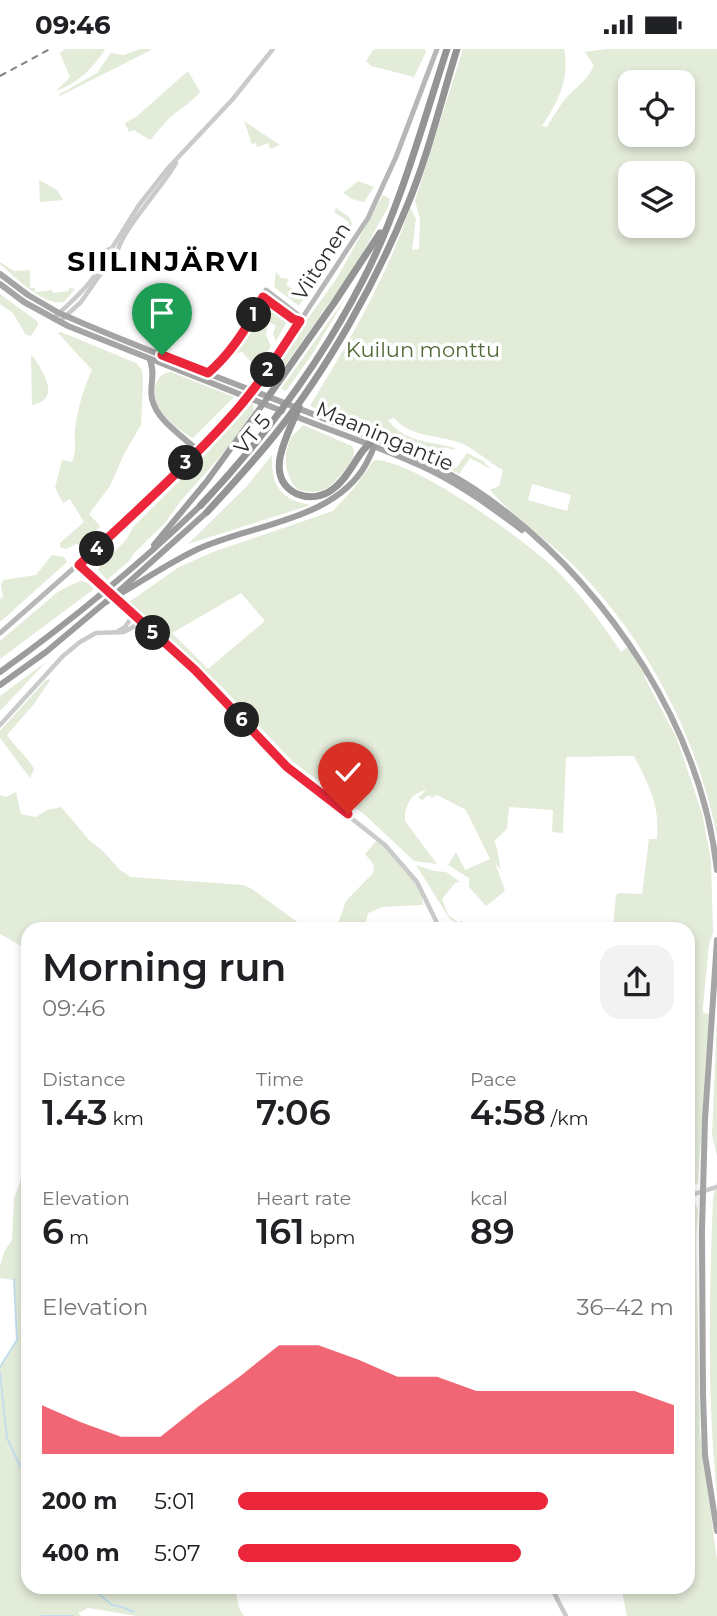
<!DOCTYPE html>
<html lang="en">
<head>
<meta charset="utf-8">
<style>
	body { margin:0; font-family:Montserrat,sans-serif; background:#f2f2f2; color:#202124; height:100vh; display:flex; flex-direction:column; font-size:26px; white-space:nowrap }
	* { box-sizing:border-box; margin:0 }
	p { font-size:23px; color:#757577 }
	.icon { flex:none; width:38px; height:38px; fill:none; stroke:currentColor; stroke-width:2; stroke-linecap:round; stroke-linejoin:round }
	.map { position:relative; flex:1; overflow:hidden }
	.drawer { position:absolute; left:21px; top:873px; width:674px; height:672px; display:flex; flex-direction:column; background:#fff; border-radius:21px; box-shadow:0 4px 10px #0003 }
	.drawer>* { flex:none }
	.tools { position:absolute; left:618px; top:21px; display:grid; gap:14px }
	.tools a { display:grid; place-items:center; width:77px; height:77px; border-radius:14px; background:#fff; box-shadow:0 4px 10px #0003; font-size:35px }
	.pin { position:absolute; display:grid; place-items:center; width:60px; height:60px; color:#fff; margin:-72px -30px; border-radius:50% 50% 50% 0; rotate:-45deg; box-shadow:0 0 7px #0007 }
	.pin .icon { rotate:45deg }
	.km { position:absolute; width:35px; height:35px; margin:-18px; border-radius:50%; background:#222; color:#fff; font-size:19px; line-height:35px; text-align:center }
	.round { display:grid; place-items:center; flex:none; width:74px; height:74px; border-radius:21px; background:#f2f2f2 }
	.headline { display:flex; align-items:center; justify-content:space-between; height:119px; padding:0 21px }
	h1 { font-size:38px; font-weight:600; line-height:52px }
	.stats { display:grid; grid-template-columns:repeat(3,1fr); gap:10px; height:119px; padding:7px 21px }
	.stats div { display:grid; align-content:center }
	.stats b { font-size:35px; font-weight:600 }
	.stats small { font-size:19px; font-weight:400 }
	.stats p { font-size:19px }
	.chart { height:196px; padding:14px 21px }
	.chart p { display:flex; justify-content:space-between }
	.chart svg { width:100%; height:126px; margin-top:7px; fill:#ec263a; opacity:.7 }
	ul { padding:0 21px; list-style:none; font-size:23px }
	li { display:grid; grid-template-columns:112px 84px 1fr; align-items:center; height:52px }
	li i { height:18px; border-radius:9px; background:#ec263a }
	.status { display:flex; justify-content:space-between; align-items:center; height:49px; padding:0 35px; background:#fff; direction:ltr }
	.status svg { height:19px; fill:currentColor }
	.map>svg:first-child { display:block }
	.green { fill:#e3ebd9; fill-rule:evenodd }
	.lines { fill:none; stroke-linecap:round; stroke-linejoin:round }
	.stream { stroke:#c4deec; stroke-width:2 }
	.tertiary { stroke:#cacaca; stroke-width:4.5 }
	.secondary { stroke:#b7b7b7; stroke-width:5 }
	.primary { stroke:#a5a5a5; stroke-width:6 }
	.trunk { stroke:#9c9c9c; stroke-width:6 }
	.motorway { stroke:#949494; stroke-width:7 }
	.rail { stroke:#828282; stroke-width:2; stroke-dasharray:7 5; stroke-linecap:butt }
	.route-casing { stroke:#fff; stroke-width:14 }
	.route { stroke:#ec263a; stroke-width:9 }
	.labels { text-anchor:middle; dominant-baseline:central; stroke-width:7; stroke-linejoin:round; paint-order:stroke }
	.street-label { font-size:21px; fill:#2d2d2d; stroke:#fff }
	.park-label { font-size:21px; fill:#516a39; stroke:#fff }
	.district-label { font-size:28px; font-weight:bold; letter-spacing:2px; fill:#000; stroke:#fff }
</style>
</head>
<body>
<div class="status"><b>09:46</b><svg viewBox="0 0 49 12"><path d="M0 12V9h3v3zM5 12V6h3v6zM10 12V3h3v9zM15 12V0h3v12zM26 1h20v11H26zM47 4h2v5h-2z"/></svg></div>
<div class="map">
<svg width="717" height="1567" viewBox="0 0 717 1567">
	<rect width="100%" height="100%" fill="#fff"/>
	<!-- green -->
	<g class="green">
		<path d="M 65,0 L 105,0 C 94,19 76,35 56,42 L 70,28 L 60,4 Z"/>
		<path d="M 140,0 L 153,0 L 58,48 L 60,45 L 97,24 L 111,4 L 124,6 Z"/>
		<path d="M 374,0 L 425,0 L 426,3 L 414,28 L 371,17 L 366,12 Z"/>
		<path d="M 463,0 L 564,0 C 570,30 558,53 542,77 L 547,78 C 553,68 559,57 567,48 C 579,36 585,33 594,17 L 585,3 L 606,0 L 717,0 L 717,787 C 697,689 650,597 581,524 C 553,494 517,472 490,441 L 499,437 L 503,421 C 489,414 479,403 465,396 C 443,385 411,390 394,369 L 388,371 C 405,394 430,392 455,399 L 454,401 L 444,398 L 439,408 L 456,419 L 467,404 L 483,412 L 491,420 L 470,409 L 459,425 L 389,389 L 310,357 C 348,294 387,229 410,158 L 416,170 L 412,201 L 419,200 L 420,169 L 415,152 ZM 630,33 L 682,33 L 682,86 L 630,86 ZM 630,124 L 682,124 L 682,177 L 630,177 ZM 532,435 L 571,446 L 567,462 L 528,451 Z"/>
		<path d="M 188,22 L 200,43 C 192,53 183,58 174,65 C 165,72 158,83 150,91 L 134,81 L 129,83 L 125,74 L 136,68 Z"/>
		<path d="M 244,72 L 280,96 L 270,100 L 268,94 L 257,98 L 256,94 L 252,95 Z"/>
		<path d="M 39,131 L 57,141 L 63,151 L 40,153 Z"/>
		<path d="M 358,132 L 374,138 L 364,153 L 352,150 L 343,144 Z"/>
		<path d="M 383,146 L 390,150 L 388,158 L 357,214 L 270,338 L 259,337 L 337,229 Z"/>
		<path d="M 336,159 L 349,168 L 352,175 L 299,257 L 274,238 L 276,223 L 281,229 L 286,229 L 289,231 L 286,236 L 303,246 L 348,178 L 349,173 L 334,163 Z"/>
		<path d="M 0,213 L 14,222 L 30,221 L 30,239 L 35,239 L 35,243 L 52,241 L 53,244 L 69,242 L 69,239 L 75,240 L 64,253 C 43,257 15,228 0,215 Z"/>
		<path d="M 0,245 L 37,272 L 38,276 L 31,287 L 26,286 L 13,264 L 0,255 Z"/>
		<path d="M 346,248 L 313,304 L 286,342 L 281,340 Z"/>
		<path d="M 268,258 L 288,271 L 276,292 L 273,285 L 276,277 L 268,272 L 266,286 L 271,297 L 257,319 L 242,303 L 231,306 L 261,261 Z"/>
		<path d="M 61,283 L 136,314 L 142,321 L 143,332 L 141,376 L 125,403 L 110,437 L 89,465 L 100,477 L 85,497 L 76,495 L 66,500 L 60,498 L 60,494 L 84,473 L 70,450 L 63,454 L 55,439 L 62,411 L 72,413 C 77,402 74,392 75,380 C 78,359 83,341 92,321 L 58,284 Z"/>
		<path d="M 32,306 C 42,321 63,350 32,356 L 31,308 Z"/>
		<path d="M 171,323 L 234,348 L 193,389 C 176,380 150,359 155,337 C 158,328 162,324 171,323 Z"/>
		<path d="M 246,353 L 253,355 L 254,362 L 231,395 L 180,453 L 165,474 L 134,504 L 130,511 L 107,531 L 98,521 L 100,517 L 126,491 L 133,478 L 211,400 L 215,393 L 214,391 Z"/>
		<path d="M 303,376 L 352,397 C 354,402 355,403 353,408 C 349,417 335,434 327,439 C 318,444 307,443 298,441 C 285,428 282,406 291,389 C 294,384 300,381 303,376 Z"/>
		<path d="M 272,406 C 271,436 280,451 311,456 L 188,495 L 247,437 Z"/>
		<path d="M 374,411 C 415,411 521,489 553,518 C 579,543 601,573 621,603 L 630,596 L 648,625 L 644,627 L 677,690 L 702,764 L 711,811 L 713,884 L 709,895 L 703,958 L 703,964 L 709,965 L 698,1134 L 688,1139 L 688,880 L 613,880 L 616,846 L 619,844 L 642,845 L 649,790 L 657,790 C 660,755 649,737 634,707 L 566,708 L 563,784 L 552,783 L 553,761 L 509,758 L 507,780 L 494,792 C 499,800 498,812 501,821 L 495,814 L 505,842 L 486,857 L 469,838 L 469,829 L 448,816 L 456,803 L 465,821 L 490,810 L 466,761 L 437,746 L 432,749 L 429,746 L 422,751 L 418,749 L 426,741 C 411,744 404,757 405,772 L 437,815 L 414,812 L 365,766 L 293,713 L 222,638 L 129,553 L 179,518 L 213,503 L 333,462 L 354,439 ZM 241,544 L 265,572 L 208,620 L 172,584 Z"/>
		<path d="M 52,506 L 64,508 L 67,513 L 0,573 L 0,550 L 3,548 L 1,536 L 3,531 L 36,526 Z"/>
		<path d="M 80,532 L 88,534 L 94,540 L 0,610 L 0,592 L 59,542 Z"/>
		<path d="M 46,613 L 0,662 L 0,647 Z"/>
		<path d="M 51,630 L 34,655 L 7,686 C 15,698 28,708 34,720 L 30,729 L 0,689 L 0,682 L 46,631 Z"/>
		<path d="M 16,743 L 21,765 L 36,768 L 47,761 L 61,758 L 91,793 L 102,801 L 120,821 L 131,828 L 244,836 L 252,840 L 307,880 L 213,880 L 199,876 L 196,880 L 28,880 L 28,901 L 0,885 L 0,746 L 6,748 Z"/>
		<path d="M 378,790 C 396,808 422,830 423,856 L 383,858 L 368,864 L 364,880 L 336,880 L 346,852 L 373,824 L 374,816 L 365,805 Z"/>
		<path d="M 416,816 L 434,822 L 446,823 L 460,833 L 455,834 L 442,850 L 448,866 L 459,874 L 463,871 L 462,874 L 459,876 L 449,869 Z"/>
		<path d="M 717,968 L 717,1107 L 712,1086 Z"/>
		<path d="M 28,1109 L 28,1538 L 235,1538 L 239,1559 L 244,1567 L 137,1567 L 88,1559 L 78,1564 L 81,1567 L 0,1567 L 0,1318 L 17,1291 L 14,1231 L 0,1229 L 0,1217 L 4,1203 L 12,1191 L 14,1150 Z"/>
		<path d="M 717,1133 L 717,1447 C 707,1348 709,1249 713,1149 Z"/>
		<path d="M 694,1151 L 698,1161 L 696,1193 L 700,1384 L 717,1511 L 717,1567 L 627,1567 L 621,1538 L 688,1538 L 688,1182 L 691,1185 L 688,1152 Z"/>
	</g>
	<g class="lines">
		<!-- stream -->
		<g class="stream">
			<path d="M 0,1318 L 17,1291 L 14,1230"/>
			<path d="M 0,1324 L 7,1389 L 20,1417 L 28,1420"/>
			<path d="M 91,1538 L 98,1544"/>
			<path d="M 104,1538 L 99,1545 L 112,1556 L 125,1559 L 133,1563"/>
			<path d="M 41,1567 L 73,1567"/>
		</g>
		<!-- tertiary -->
		<g class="tertiary">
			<path d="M 53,270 C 74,250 100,229 107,201 L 112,199 L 139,156 L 169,118 L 232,51 L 273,0"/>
			<path d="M 59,273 L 81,253 L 111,210 L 116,208 C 119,183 163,138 176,114"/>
			<path d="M 79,516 L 195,621 L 287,718 L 385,796 L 417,833 L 440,880"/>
			<path d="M 117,583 L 125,578 L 133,566"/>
			<path d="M 0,676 L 63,607 L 80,593 L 96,584 L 124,583 L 140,574"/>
			<path d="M 688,1147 L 717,1138"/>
			<path d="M 551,1538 L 566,1567"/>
		</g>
		<!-- secondary -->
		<g class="secondary">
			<path d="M 266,241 L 297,265 L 300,272 L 293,270 L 263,248 Z"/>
			<path d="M 0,584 L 150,452 L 234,364 L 264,327 L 368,169 L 396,108 L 437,0"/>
		</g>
		<!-- primary -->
		<g class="primary">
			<path d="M 0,225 L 28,246 L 59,264 C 143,301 229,332 315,366 C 369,388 424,407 473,439 C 542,485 600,548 644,618 C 682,680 709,748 717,821"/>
			<path d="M 0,235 L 24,253 L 68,277 L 282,362"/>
			<path d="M 150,311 C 156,327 149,336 152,350 C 157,372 183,387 198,402"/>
			<path d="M 208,324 C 232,304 249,276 263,248"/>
			<path d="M 292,366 C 339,385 387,400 432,422 C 464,438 494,460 522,481"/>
			<path d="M 717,891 L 705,1070 L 702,1181 L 703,1345 L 705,1406 L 717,1482"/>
		</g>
		<!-- trunk -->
		<g class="trunk">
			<path d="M 154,496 L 207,432 L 268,348"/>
			<path d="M 119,542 L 207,463"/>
			<path d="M 106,553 C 137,536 166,515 198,500 C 253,475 335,471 366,415 C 370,406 375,400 375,390"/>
			<path d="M 0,623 C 71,572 138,517 201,456"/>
			<path d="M 0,636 L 46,603 L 108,551"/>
		</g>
		<!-- motorway -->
		<g class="motorway">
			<path d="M 268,348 L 334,254 L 380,184"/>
			<path d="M 299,358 C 289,384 261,428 297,445 C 309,450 323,448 333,440 C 351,427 357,402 375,390"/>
			<path d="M 201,456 C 265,388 320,315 363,231 C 399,162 423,74 447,0"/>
			<path d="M 207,463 C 231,437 255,411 277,383 C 328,319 376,233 407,157 C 428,107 441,52 457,0"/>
		</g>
		<!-- rail -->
		<path class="rail" d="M 0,27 L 50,0"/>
	</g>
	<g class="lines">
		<defs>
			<path id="route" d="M 162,306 L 208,324 C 232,304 249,276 263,248 L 293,270 L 300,272 C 279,304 259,336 234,364 C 186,418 132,466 79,516 L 195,621 L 287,718 L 348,765"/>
		</defs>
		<!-- route casing -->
		<use href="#route" class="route-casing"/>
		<!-- route -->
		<use href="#route" class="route"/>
	</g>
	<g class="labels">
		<!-- street labels -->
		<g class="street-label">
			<text transform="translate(321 212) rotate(-57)">Viitonen</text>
			<text transform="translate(252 385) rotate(-51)">VT 5</text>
			<text transform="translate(385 387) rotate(23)">Maaningantie</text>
		</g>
		<!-- park labels -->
		<g class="park-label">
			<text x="423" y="300">Kuilun monttu</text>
		</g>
		<!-- district labels -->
		<g class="district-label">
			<text x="164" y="212">SIILINJÄRVI</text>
		</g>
	</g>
</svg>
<div class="tools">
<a><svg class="icon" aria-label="locate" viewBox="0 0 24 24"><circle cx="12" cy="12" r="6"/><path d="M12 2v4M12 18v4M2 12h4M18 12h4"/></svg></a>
<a><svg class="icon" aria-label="layers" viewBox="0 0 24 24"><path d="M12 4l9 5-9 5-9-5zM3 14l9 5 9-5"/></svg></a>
</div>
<div class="pin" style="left:162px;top:306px;background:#1e9e55"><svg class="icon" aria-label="arrive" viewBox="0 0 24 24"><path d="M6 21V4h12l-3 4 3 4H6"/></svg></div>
<div class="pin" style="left:348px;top:765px;background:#d93025"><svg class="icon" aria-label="check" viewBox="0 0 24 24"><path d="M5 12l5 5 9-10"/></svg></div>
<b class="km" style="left:254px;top:266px">1</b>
<b class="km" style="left:268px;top:321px">2</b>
<b class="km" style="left:186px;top:414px">3</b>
<b class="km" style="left:97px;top:500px">4</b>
<b class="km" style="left:153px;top:584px">5</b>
<b class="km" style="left:242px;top:671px">6</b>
<section class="drawer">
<div class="headline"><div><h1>Morning run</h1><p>09:46</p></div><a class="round"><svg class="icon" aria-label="share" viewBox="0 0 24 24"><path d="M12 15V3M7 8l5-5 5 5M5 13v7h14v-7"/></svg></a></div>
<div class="stats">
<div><p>Distance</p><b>1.43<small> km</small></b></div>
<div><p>Time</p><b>7:06</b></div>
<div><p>Pace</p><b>4:58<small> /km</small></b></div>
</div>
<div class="stats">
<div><p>Elevation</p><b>6<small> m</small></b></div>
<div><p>Heart rate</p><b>161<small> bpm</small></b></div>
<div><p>kcal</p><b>89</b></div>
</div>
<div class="chart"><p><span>Elevation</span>36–42 m</p>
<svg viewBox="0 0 160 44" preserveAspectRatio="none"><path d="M0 44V27L10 33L20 38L30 38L40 27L50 17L60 6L70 6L80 11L90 17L100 17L110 22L120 22L130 22L140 22L150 22L160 27V44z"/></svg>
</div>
<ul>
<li><b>200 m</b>5:01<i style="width:71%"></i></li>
<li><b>400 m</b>5:07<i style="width:65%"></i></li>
</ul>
</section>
</div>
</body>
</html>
